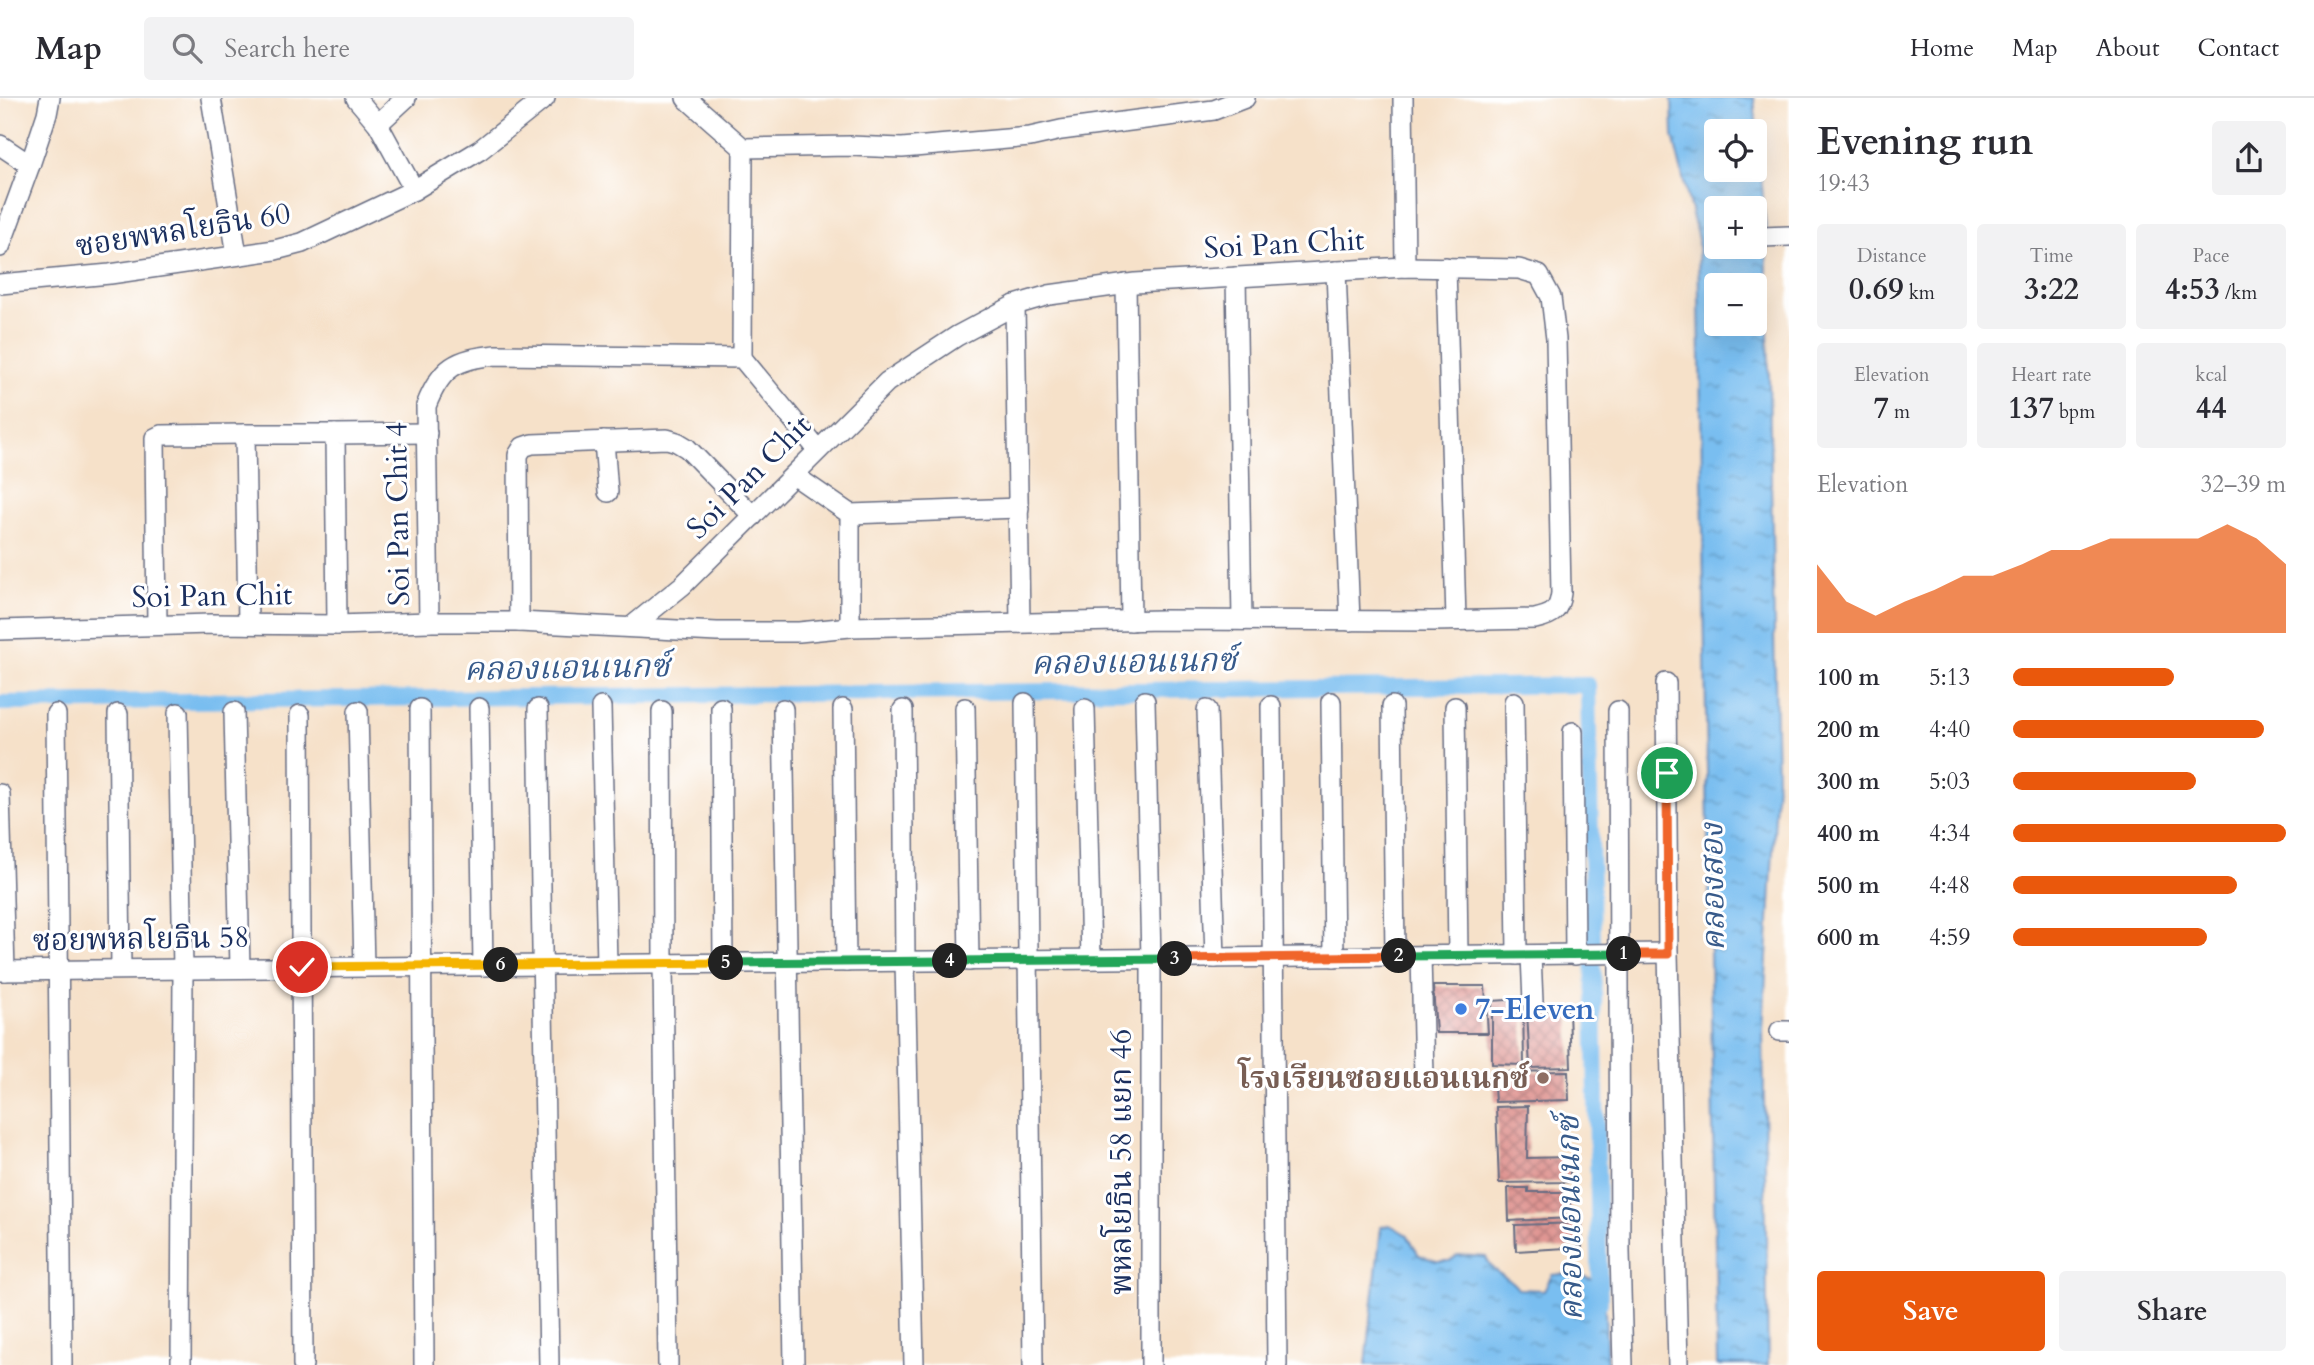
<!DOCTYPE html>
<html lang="en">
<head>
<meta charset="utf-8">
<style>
	body { margin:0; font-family:Cardo,"Noto Serif Thai",serif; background:#f2f2f3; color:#2b2b33; height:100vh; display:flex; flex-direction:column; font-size:26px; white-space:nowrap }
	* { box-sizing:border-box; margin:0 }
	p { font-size:23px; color:#7c7c81 }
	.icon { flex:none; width:38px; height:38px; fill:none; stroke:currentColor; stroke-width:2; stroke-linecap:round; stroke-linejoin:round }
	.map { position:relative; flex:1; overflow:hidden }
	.drawer { display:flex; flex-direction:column; background:#fff; width:525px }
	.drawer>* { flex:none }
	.buttons { position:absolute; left:1704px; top:21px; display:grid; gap:14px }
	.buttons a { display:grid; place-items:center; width:63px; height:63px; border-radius:7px; background:#fff; box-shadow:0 7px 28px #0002; font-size:35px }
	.pin { position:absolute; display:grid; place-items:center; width:60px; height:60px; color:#fff; margin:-30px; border:4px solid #fff; border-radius:50%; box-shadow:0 2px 7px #0007 }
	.km { position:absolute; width:35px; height:35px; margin:-18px; border-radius:50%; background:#222; color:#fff; font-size:19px; line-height:35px; text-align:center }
	.round { display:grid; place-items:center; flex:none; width:74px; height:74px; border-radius:7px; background:#f2f2f3 }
	.headline { display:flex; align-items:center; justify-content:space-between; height:119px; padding:0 28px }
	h1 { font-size:38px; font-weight:700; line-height:52px }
	.figures { display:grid; grid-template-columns:repeat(3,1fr); gap:10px; height:119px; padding:7px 28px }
	.figures div { display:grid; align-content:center; border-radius:7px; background:#f2f2f3; text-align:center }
	.figures b { font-size:30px; font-weight:700 }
	.figures small { font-size:19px; font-weight:400 }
	.figures p { font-size:19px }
	.chart { height:196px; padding:14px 28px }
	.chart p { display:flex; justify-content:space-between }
	.chart svg { width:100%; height:126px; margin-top:7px; fill:#ea580c; opacity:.7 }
	.action { display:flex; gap:14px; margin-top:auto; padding:14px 28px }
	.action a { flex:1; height:80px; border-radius:7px; background:#ea580c; color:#fff; font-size:28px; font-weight:700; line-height:80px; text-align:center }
	.action a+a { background:#f2f2f3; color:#2b2b33 }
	ul { padding:0 28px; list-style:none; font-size:23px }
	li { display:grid; grid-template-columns:112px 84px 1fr; align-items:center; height:52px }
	li i { height:18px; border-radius:9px; background:#ea580c }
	header { display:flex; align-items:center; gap:42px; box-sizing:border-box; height:98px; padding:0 35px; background:#fff; border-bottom:2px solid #e1e1e2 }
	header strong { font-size:33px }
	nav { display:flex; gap:38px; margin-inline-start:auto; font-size:24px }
	.search { width:490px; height:63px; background:#f2f2f3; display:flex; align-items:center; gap:18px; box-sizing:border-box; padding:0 24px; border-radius:7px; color:#7c7c81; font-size:26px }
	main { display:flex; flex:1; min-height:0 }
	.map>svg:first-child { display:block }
	.water { fill:url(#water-ripples); stroke:#4a76a7; stroke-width:2; fill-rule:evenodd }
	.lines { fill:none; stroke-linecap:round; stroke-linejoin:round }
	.canal { stroke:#79bef0; stroke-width:16 }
	.building { fill:url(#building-cross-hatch) }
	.minor-casing { stroke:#686d83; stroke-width:22 }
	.minor { stroke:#fff; stroke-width:19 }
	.split-1-casing { stroke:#fff; stroke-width:14 }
	.split-2-casing { stroke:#fff; stroke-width:14 }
	.split-3-casing { stroke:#fff; stroke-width:14 }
	.split-4-casing { stroke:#fff; stroke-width:14 }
	.split-5-casing { stroke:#fff; stroke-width:14 }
	.split-6-casing { stroke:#fff; stroke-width:14 }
	.split-7-casing { stroke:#fff; stroke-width:14 }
	.split-1 { stroke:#f0652b; stroke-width:9 }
	.split-2 { stroke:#22a559; stroke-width:9 }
	.split-3 { stroke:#f0652b; stroke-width:9 }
	.split-4 { stroke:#22a559; stroke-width:9 }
	.split-5 { stroke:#22a559; stroke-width:9 }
	.split-6 { stroke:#f5b400; stroke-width:9 }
	.split-7 { stroke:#f5b400; stroke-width:9 }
	.shop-dot { fill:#3f7fe0; stroke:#fff; stroke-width:2.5 }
	.education-dot { fill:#8d6e63; stroke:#fff; stroke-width:2.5 }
	.labels { text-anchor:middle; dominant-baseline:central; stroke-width:6; stroke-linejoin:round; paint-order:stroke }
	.street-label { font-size:30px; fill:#1b2f5e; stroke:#fff }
	.shop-label { font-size:30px; font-weight:bold; fill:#366cbe; stroke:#fff; text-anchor:start }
	.education-label { font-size:30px; font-weight:bold; fill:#785e54; stroke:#fff; text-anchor:end }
	.water-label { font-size:32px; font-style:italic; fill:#375a8a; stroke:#fff }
</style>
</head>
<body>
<header>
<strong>Map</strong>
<div class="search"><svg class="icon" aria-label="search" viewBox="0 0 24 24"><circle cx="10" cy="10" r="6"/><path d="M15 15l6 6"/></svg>Search here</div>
<nav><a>Home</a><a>Map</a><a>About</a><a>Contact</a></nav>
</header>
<main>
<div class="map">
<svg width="1789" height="1267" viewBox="0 0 1789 1267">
	<defs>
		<pattern id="water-ripples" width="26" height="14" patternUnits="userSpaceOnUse" patternTransform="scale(1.75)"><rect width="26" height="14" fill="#79bef0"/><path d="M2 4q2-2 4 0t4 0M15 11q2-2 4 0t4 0" fill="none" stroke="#629bc6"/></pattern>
		<pattern id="building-cross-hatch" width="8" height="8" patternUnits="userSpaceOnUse" patternTransform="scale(1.75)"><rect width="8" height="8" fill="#e09693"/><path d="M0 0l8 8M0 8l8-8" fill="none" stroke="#b57b7b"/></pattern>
	</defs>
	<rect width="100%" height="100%" fill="#fff"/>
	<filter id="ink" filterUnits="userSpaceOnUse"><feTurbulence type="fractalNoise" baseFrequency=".0143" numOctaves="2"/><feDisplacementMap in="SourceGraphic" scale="14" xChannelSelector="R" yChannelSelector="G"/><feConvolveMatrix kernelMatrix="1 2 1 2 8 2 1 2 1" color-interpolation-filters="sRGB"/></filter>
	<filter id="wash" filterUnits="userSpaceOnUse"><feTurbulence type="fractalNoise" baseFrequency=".00686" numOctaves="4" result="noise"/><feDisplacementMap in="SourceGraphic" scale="28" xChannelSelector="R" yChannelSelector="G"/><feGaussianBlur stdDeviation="1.57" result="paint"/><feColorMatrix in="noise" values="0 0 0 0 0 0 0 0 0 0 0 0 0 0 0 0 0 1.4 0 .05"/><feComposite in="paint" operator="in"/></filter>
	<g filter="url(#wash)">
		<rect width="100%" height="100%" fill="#f6e1c9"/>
		<!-- water -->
		<g class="water">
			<path d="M 1672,0 L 1754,0 L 1766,132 L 1777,682 L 1763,931 L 1768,1267 L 1717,1267 L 1698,141 L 1673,38 ZM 1717,33 L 1755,33 L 1755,72 L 1717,72 ZM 1717,110 L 1755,110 L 1755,149 L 1717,149 ZM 1717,187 L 1755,187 L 1755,226 L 1717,226 Z"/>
			<path d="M 1390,1127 L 1407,1137 L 1419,1157 L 1436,1163 L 1450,1163 L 1458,1157 L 1486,1159 C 1495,1180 1507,1175 1518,1191 L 1544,1192 L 1552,1177 L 1574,1175 L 1604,1185 L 1607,1267 L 1366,1267 L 1381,1129 Z"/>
		</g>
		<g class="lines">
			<!-- canal -->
			<path class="canal" d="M 0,605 L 1588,587 L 1600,1205"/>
		</g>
		<g id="blocks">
			<!-- building -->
			<g class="building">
				<path d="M 1433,888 L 1485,888 L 1488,935 L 1436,935 Z"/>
				<path d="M 1523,901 L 1524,967 L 1492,966 L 1492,903 Z"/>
				<path d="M 1569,912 L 1571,969 L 1530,970 L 1527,913 Z"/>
				<path d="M 1568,973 L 1569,1002 L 1495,1004 L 1493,974 Z"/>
				<path d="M 1528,1008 L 1527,1060 L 1570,1059 L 1570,1084 L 1499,1085 L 1496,1009 Z"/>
				<path d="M 1508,1090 L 1528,1090 L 1528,1094 L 1570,1094 L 1570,1120 L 1509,1123 Z"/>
				<path d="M 1581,1125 L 1582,1149 L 1516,1153 L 1515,1127 Z"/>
			</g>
		</g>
	</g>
	<g filter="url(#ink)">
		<use href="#blocks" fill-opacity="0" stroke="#686d83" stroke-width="2"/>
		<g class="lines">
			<defs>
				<g id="minor">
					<path d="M 211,0 L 237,157"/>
					<path d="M 356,0 L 378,26 L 414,92"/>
					<path d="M 686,0 L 743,50"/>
					<path d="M 1403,0 L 1405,169"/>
					<path d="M 378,26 L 406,0"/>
					<path d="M 0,47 L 30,67 L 0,149"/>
					<path d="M 743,50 L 850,48 L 902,50 L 1030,39 L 1061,32 L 1214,12 L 1245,0"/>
					<path d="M 30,67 L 47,16 L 50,0"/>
					<path d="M 1762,139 L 1789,138"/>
					<path d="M 1446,169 L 1456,522"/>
					<path d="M 1336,173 L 1350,523"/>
					<path d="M 1236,179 L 1242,522"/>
					<path d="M 0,186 L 110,176 L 275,152 L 302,145 L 414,92 L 480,52 L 545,0"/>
					<path d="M 1126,186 L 1131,523"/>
					<path d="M 1015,207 L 1020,525"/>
					<path d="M 742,260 L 743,50"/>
					<path d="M 604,343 L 608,394"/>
					<path d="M 795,378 L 850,416 L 850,529"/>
					<path d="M 850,416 L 1019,410"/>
					<path d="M 429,524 L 426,308 C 441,269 456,261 496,257 L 742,260 L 818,352"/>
					<path d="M 519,524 L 518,357 L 523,349 L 532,346 L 667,341 L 677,344 L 687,350 L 753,418"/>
					<path d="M 248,526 L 245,336 L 335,336"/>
					<path d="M 157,527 L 155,340 L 161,337 L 245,336"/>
					<path d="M 337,527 L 335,336 L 427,335"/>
					<path d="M 0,532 L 211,526 L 337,527 L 429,524 L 519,524 L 717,534 L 799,534 L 850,529 L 1161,522 L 1434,523 L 1535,521 C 1553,517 1559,513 1561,495 L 1556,241 L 1551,199 L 1539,177 L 1519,171 L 1405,169 L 1135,185 L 1049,197 L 1015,207 L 957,238 L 887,284 L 683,487 L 631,529"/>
					<path d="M 1666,585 L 1668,855 L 1678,1267"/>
					<path d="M 1145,603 L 1151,861 L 1151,1267"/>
					<path d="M 1331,604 L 1334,859"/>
					<path d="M 1514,604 L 1517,857"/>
					<path d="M 1025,605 L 1033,1267"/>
					<path d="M 1271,608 L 1277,1267"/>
					<path d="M 1392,608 L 1395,858"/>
					<path d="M 601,609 L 607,866"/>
					<path d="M 1455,609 L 1458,858"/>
					<path d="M 479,610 L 483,868"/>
					<path d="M 721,610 L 723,865"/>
					<path d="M 965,610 L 969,863"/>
					<path d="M 420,611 L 424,1267"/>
					<path d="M 538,611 L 549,1267"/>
					<path d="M 783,611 L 794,1267"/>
					<path d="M 843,611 L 846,864"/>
					<path d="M 1085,611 L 1091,861"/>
					<path d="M 903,612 L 905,863 L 914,1267"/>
					<path d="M 1207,612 L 1215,860"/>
					<path d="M 358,613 L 364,869"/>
					<path d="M 662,613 L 663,866 L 668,1267"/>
					<path d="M 1618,613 L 1620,1154 L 1623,1267"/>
					<path d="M 234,614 L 240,870"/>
					<path d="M 178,615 L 183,871 L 181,1267"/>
					<path d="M 56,616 L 62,1267"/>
					<path d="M 118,616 L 121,871"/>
					<path d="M 300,617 L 303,1267"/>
					<path d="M 1573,634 L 1575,857"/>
					<path d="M 0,696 L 5,873"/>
					<path d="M 1531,857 L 1533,904"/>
					<path d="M 1421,858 L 1424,978"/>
					<path d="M 0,873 L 1668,855"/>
					<path d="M 1780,933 L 1789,933"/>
				</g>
			</defs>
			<!-- minor casing -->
			<use href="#minor" class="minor-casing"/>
			<!-- minor -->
			<use href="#minor" class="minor"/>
		</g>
	</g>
	<g class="lines" filter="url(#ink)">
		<defs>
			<path id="split-1" d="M 1624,856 L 1668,856 L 1667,675"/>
			<path id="split-2" d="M 1399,858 L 1624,856"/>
			<path id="split-3" d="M 1175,861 L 1399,858"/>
			<path id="split-4" d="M 950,863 L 1175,861"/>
			<path id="split-5" d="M 726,865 L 950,863"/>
			<path id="split-6" d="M 501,867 L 726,865"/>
			<path id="split-7" d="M 302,869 L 501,867"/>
		</defs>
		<!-- split-1 casing -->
		<use href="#split-1" class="split-1-casing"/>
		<!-- split-2 casing -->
		<use href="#split-2" class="split-2-casing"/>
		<!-- split-3 casing -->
		<use href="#split-3" class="split-3-casing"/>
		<!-- split-4 casing -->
		<use href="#split-4" class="split-4-casing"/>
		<!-- split-5 casing -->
		<use href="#split-5" class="split-5-casing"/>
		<!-- split-6 casing -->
		<use href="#split-6" class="split-6-casing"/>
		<!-- split-7 casing -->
		<use href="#split-7" class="split-7-casing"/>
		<!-- split-1 -->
		<use href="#split-1" class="split-1"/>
		<!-- split-2 -->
		<use href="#split-2" class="split-2"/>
		<!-- split-3 -->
		<use href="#split-3" class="split-3"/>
		<!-- split-4 -->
		<use href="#split-4" class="split-4"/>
		<!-- split-5 -->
		<use href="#split-5" class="split-5"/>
		<!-- split-6 -->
		<use href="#split-6" class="split-6"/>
		<!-- split-7 -->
		<use href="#split-7" class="split-7"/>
	</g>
	<!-- markers -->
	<circle class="shop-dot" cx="1461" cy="911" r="7"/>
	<circle class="education-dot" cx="1543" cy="980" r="7"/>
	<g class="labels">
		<!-- street labels -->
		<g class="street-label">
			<text transform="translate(183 132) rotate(-9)">ซอยพหลโยธิน 60</text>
			<text transform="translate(1284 146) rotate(-3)">Soi Pan Chit</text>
			<text transform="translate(749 379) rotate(-45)">Soi Pan Chit</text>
			<text transform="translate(398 416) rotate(-91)">Soi Pan Chit 4</text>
			<text transform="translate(212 498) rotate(-1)">Soi Pan Chit</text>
			<text transform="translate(141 841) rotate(-1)">ซอยพหลโยธิน 58</text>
			<text transform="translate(1121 1064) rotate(-90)">พหลโยธิน 58 แยก 46</text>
		</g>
		<!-- shop labels -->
		<g class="shop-label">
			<text x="1475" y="911">7-Eleven</text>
		</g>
		<!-- education labels -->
		<g class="education-label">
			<text x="1529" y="980">โรงเรียนซอยแอนเนกซ์</text>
		</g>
		<!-- water labels -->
		<g class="water-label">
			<text transform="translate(1134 564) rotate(-1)">คลองแอนเนกซ์</text>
			<text transform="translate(567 570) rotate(-1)">คลองแอนเนกซ์</text>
			<text transform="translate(1713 789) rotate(-91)">คลองสอง</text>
			<text transform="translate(1570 1120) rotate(-91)">คลองแอนเนกซ์</text>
		</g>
	</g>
</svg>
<div class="buttons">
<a><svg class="icon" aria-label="locate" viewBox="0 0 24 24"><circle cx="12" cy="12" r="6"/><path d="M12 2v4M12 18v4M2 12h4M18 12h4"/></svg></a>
<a>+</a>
<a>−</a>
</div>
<div class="pin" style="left:1667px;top:675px;background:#1e9e55"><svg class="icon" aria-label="arrive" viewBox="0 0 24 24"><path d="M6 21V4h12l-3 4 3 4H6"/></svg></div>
<div class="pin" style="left:302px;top:869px;background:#d93025"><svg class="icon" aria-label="check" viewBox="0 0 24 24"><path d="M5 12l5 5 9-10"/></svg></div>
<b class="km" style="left:1624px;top:856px">1</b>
<b class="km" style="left:1399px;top:858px">2</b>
<b class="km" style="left:1175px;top:861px">3</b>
<b class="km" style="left:950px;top:863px">4</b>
<b class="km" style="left:726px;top:865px">5</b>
<b class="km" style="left:501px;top:867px">6</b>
</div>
<section class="drawer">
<div class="headline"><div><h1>Evening run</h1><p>19:43</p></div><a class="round"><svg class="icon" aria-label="share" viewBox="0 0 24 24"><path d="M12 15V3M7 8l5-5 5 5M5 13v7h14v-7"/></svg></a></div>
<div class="figures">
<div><p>Distance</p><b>0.69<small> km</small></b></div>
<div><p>Time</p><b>3:22</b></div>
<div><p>Pace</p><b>4:53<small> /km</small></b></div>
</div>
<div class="figures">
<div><p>Elevation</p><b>7<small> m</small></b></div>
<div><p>Heart rate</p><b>137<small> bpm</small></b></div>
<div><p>kcal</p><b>44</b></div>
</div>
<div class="chart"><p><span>Elevation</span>32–39 m</p>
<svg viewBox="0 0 160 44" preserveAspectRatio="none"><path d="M0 44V20L10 33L20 38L30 33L40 29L50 24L60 24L70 20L80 15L90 15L100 11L110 11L120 11L130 11L140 6L150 11L160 20V44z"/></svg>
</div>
<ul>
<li><b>100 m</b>5:13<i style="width:59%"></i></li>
<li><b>200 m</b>4:40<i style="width:92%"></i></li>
<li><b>300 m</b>5:03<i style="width:67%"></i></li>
<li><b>400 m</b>4:34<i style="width:100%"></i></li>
<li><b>500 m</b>4:48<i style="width:82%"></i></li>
<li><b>600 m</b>4:59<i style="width:71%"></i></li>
</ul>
<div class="action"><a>Save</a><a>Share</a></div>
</section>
</main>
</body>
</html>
